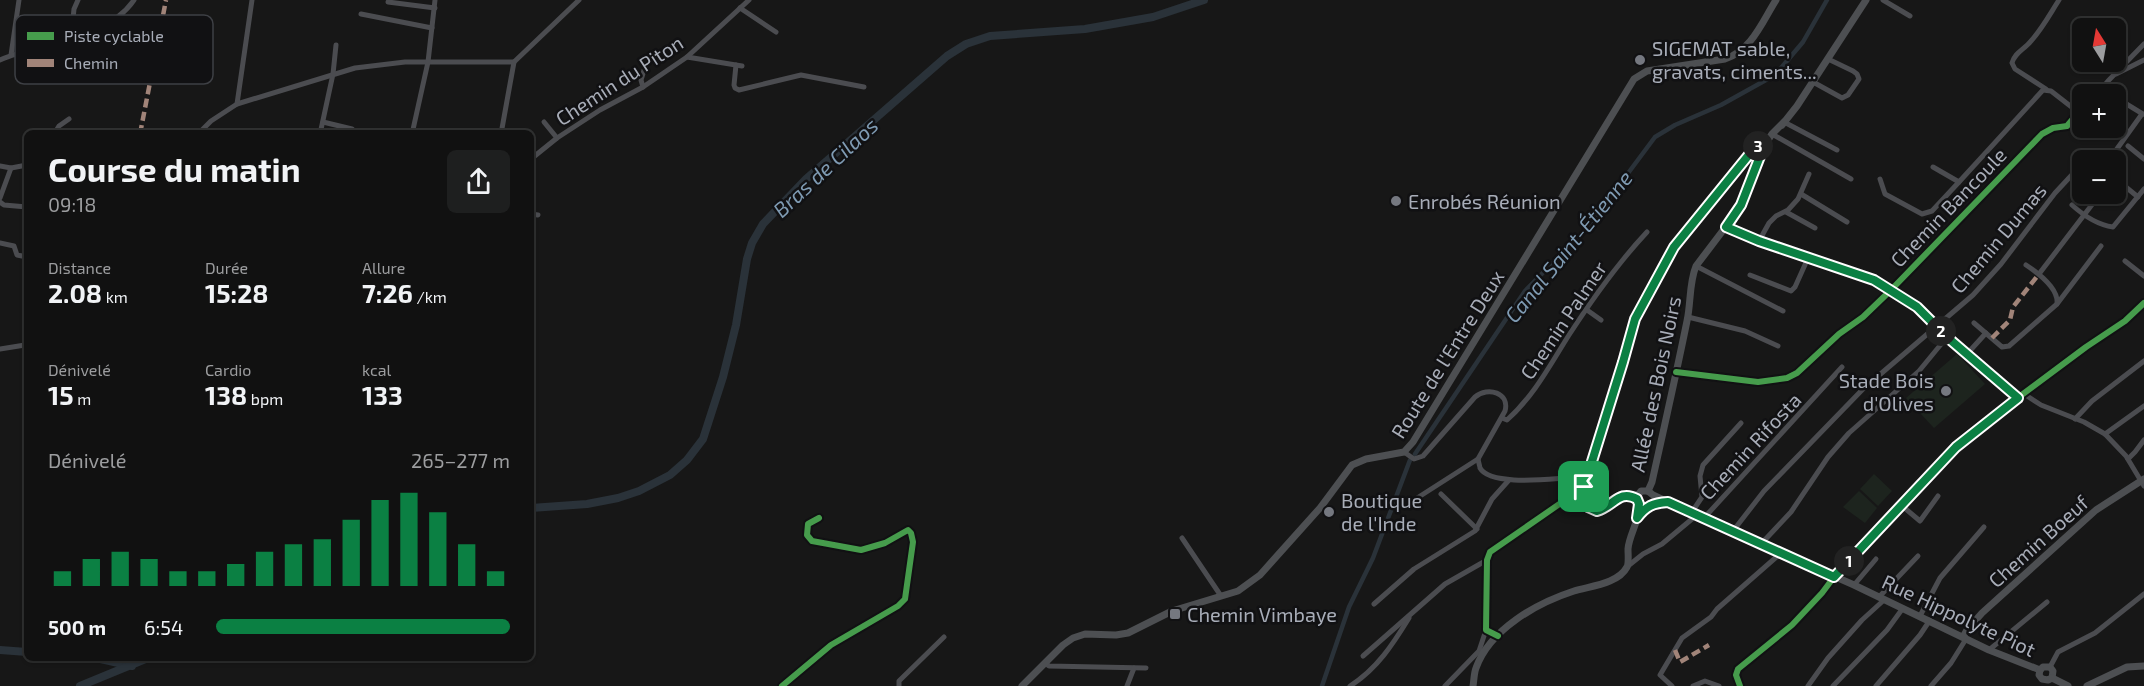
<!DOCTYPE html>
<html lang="fr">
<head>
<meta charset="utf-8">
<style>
	body { margin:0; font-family:"Exo 2",sans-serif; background:#1e1f1f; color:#f1f3f6; height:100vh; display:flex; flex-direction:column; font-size:22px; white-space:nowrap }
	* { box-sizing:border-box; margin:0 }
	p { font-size:20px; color:#9c9d9f }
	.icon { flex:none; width:33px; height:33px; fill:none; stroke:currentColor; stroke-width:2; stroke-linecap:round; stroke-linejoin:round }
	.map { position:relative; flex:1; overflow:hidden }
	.sheet { position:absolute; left:24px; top:130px; width:510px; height:531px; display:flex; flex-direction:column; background:#111; border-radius:9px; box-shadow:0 2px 4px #0004,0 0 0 2px #303131 }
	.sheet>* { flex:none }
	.needle { width:39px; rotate:349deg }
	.fabs { position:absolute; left:2072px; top:18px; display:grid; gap:12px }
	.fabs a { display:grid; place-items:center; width:54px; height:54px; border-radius:9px; background:#111; box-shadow:0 2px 4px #0004,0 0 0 2px #303131; font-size:30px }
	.pin { position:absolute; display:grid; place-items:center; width:51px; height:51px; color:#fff; margin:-26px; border-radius:12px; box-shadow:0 3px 9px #0006 }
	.km { position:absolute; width:30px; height:30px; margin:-15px; border-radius:50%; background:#222; color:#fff; font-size:16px; line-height:30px; text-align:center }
	.round { display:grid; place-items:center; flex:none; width:63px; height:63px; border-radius:9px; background:#1e1f1f }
	.head { display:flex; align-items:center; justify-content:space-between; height:102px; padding:0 24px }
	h1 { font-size:33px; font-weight:700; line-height:45px }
	.figures { display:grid; grid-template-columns:repeat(3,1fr); gap:9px; height:102px; padding:6px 24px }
	.figures div { display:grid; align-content:center }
	.figures b { font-size:26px; font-weight:700 }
	.figures small { font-size:16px; font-weight:400 }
	.figures p { font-size:16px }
	.chart { height:168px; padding:12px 24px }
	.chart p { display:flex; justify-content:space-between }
	.chart svg { width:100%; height:108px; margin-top:6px; stroke:#0b8043; stroke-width:6 }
	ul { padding:0 24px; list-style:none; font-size:20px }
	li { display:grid; grid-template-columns:96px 72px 1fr; align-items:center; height:45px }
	li i { height:15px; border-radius:8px; background:#0b8043 }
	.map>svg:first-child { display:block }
	.green { fill:#1d241e }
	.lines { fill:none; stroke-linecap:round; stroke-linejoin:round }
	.canal { stroke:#2a3239; stroke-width:4.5 }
	.river { stroke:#2a3239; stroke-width:8 }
	.minor { stroke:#4b4c50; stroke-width:5 }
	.major { stroke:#4d4f52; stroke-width:7 }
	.quiet { stroke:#a18479; stroke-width:4.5; stroke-dasharray:9 4.5; stroke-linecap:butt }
	.cycleway-casing { stroke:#111113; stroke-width:10 }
	.cycleway { stroke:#469c4c; stroke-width:6 }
	.route-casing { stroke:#fff; stroke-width:12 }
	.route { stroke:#0b8043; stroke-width:8 }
	.poi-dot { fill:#757880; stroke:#111113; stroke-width:2 }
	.labels { text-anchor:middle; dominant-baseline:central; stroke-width:5; stroke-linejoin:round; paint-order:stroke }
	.poi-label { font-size:20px; fill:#a8adb8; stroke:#111113; text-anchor:start }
	.street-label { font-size:20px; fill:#a8adb8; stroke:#111113 }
	.water-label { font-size:21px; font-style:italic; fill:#7f9bb3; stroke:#111113 }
	.key { fill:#111113; stroke:#3e4045; stroke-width:1.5 }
	.key-label { font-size:16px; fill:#a8adb8 }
</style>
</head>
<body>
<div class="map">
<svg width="2144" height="686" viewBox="0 0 2144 686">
	<rect width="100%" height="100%" fill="#171717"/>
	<!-- green -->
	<g class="green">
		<path d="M 1957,354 L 1985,384 L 1934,428 L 1906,398 Z"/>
		<path d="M 1874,474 L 1892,491 L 1878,506 L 1860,489 Z"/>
		<path d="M 1859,491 L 1877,508 L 1865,523 L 1843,507 Z"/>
	</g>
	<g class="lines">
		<!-- canal -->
		<g class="canal">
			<path d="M 1415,454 L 1525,291 L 1588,227 L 1655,137 L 1675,125 L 1721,105 L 1775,75 L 1803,42 L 1827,0"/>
			<path d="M 1322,686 L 1349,607 L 1373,558 L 1410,460"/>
		</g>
		<!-- river -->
		<g class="river">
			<path d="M 531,508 L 587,504 L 618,498 L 639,491 L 670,475 L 687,460 L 703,439 L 723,377 L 736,325 L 747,259 L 752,243 L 763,224 L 806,179 L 947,56 L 966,44 L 990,36 L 1085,29 L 1153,17 L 1204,0"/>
			<path d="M 0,650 L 27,652"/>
			<path d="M 96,658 L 132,666"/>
			<path d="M 80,686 L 148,658"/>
		</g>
		<!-- minor -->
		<g class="minor">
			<path d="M 1883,0 L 1910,16"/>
			<path d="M 388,2 L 435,8"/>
			<path d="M 740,8 L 776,32"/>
			<path d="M 361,14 L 432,28"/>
			<path d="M 71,38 L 74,9 L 78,0"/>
			<path d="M 11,55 L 19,0"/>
			<path d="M 687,57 L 742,66"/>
			<path d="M 0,60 C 41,42 107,40 134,0"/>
			<path d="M 736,65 L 734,85 L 735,88 L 739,90 L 801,75 L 864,87"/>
			<path d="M 2116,74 L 2144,60"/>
			<path d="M 1813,82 L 1842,98 L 1848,95 L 1859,79 L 1857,74 L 1853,71 L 1828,59"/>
			<path d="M 643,87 L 641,80 L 645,67"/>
			<path d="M 2046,89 L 2015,69 L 2012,63 C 2015,52 2024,50 2031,41 C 2042,29 2050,14 2059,0"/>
			<path d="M 2103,89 L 2112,94"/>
			<path d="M 2097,94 L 2108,81 L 2144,44"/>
			<path d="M 2115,97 L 2143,114"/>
			<path d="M 237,104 L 252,0"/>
			<path d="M 323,122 L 352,129"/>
			<path d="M 544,122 L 557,138"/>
			<path d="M 1784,122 L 1837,150"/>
			<path d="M 54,134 L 59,126 L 69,119"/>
			<path d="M 198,134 L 211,121 L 237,104 L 355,68 L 405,62 L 514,62"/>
			<path d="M 320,134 L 333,74 L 336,45"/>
			<path d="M 412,134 L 428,62 L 435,0"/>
			<path d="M 501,134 L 514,62 L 579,0"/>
			<path d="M 1772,134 L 1851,179"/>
			<path d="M 2128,146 L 2144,159"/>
			<path d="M 531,159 L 557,138 L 600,110 L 643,87 L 687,57 L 749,0"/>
			<path d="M 2086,160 L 2091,155"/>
			<path d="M 2109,160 L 2142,114"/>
			<path d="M 0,166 L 11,168 L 27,165"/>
			<path d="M 1933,167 L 1959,182 L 2043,90 L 2051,91 L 2078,112"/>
			<path d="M 1880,179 L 1885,194 L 1922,214 L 1932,211 L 1959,182"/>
			<path d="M 2116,179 L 2138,197"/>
			<path d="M 1801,194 L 1847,222"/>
			<path d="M 0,198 L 11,168"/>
			<path d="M 0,202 L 4,205 L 27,207"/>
			<path d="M 2072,205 C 2083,215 2098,225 2113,227 L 2144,189"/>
			<path d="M 1786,212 L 1815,228"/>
			<path d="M 531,214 L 538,215"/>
			<path d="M 1726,227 L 1759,241 L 1874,280 L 1917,307 L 1947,337 L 2018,398"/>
			<path d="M 1759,241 L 1769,223 L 1776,216 L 1788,210 L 1798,199 L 1809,174"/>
			<path d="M 0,243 L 14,246 L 17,255 L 27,257"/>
			<path d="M 2125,261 L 2144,276"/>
			<path d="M 2026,265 C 2038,273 2059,288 2057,304"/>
			<path d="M 1696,266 L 1783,311"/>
			<path d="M 2039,274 L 2094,202"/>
			<path d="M 1750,275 L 1791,291 L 1795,287 L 1808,258"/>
			<path d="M 1587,310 L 1601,320"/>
			<path d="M 1688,317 L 1745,331 L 1778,346"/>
			<path d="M 1974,323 L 2002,347 L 2009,346 L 2057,304 L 2101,246"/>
			<path d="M 25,345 L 25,257"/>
			<path d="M 0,349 L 25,345"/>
			<path d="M 1967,354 L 1986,333"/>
			<path d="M 1676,372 L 1758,382 L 1787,378 L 1797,373 L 1839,334 L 1863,317 L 1890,291 L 2042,134 L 2053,128 L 2067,126 L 2082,108"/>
			<path d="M 2024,394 L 2041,405 L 2084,422 L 2105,434 L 2126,456 L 2144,486"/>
			<path d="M 1502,418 L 1507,420 C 1534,396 1550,365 1569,335 C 1593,298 1618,263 1647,232"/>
			<path d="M 2075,419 L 2092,401 L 2144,361"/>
			<path d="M 2105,434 L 2144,406"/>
			<path d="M 1404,452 L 1414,459 L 1423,456 L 1475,397 C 1488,386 1510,393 1505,411 L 1478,459 C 1478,460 1480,467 1480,468 C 1490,486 1549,479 1567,478 C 1584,482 1583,492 1588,507 L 1597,511 C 1615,506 1618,495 1640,493"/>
			<path d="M 2128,459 L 2135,452 L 2144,440"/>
			<path d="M 1441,494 L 1477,529"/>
			<path d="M 1414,500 L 1478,459"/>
			<path d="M 1901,505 L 1920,521 L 1938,496"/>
			<path d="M 1704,518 L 1842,367"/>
			<path d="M 1733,531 L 1764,491 L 1863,389 L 1973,295 L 2001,264 L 2055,193 L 2082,164"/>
			<path d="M 1182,538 L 1221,596"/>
			<path d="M 1761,544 L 1791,512 L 1828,457 L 1849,433 L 1919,371 L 1947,337"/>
			<path d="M 1628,566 L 1643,554 L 1662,544 L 1692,519 L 1694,509 L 1702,497 L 1700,476 L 1703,465 L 1741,423"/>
			<path d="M 1854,585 L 1876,559"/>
			<path d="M 1879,597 L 1918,556"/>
			<path d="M 1374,604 L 1414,569 L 1475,531 L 1492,499 L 1509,480"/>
			<path d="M 1920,616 L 1940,578 L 1984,527"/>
			<path d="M 1498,636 L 1486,630 L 1487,560 L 1490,552 L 1584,487 L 1623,362 L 1635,319 L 1674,247 L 1752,151 L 1759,146 L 1765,147"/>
			<path d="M 1989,650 L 2047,602"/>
			<path d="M 1363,656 L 1445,584 L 1487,560"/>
			<path d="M 1045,663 L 1049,666 L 1146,668"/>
			<path d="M 2050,667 L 2058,652 L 2095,633 L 2144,594"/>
			<path d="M 782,686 L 831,645 L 898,606 L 905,599 L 913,542 L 911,533 L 908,530 L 885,543 L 861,550 L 812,541 L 807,535 L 808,524 L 819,518"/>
			<path d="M 899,686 L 899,681 L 944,637"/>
			<path d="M 1127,686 L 1134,668"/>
			<path d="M 1350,686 C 1377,669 1393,644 1409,618"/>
			<path d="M 1445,686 L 1479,651 L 1486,630"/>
			<path d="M 1672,686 L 1660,675 L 1682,638 L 1711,617 L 1717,609 L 1781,553"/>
			<path d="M 1693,686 L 1705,681 L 1719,686"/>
			<path d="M 1740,686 L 1736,675 L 1738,669 L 1792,625 L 1822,593 L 1834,577 L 1956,447 L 1968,435 L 2086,347 L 2125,321 L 2144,303"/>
			<path d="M 1808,686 L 1828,658 L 1862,620 L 1884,600"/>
			<path d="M 1833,686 L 1887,630 L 1903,608"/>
			<path d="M 1876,686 L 1920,635 L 1930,620"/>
			<path d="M 1931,686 L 1951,663 L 1966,639"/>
		</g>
		<!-- major -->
		<g class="major">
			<path d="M 1782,125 L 1797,106 L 1866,0"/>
			<path d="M 1648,491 L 1653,495 L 1689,512 L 1854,585 L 1989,650 L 2040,670"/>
			<path d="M 1648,491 L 1652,482 C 1664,428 1676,375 1687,321 C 1691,303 1689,283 1696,266 L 1737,212 L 1764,146 L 1772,134 L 1784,122"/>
			<path d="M 1637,517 L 1652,503 L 1665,502"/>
			<path d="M 1963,637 L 1967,630 L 1982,613 L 2096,510 L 2144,479"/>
			<path d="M 2040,670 L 2043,667 L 2050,667 L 2053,671 L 2052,678"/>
			<path d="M 2040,670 L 2039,675 L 2042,679 L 2048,680 L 2052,678"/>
			<path d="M 2052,678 L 2068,686"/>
			<path d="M 1022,686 L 1063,645 L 1073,638 L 1085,634 L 1116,635 L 1128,633 L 1172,611 L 1238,591 L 1260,575 L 1320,508 L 1352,465 L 1366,459 L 1404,452 L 1413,442 L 1634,79 L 1647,71 L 1725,59 C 1752,50 1762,22 1776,0"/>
			<path d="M 1473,686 C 1474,680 1474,673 1476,668 C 1490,629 1537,603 1574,591 C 1590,586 1618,584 1627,567 C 1629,563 1628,555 1628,549 C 1629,535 1640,520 1639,505 C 1639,502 1638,500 1637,497 L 1641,491 L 1648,491"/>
			<path d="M 2087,686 L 2127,667 L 2144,666"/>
		</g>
		<!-- quiet -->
		<g class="quiet">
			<path d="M 140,134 L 166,0"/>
			<path d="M 1992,338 L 2010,320 L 2013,307 L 2039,274"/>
			<path d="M 1675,650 L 1680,662 L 1709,645"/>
		</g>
		<defs>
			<g id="cycleway">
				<path d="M 1676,372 L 1758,382 L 1787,378 L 1797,373 L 1839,334 L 1863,317 L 1890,291 L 2042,134 L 2053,128 L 2067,126 L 2082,108"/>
				<path d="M 1498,636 L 1486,630 L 1487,560 L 1490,552 L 1584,487 L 1623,362 L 1635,319 L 1674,247 L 1752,151 L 1759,146 L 1766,147"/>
				<path d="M 782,686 L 831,645 L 898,606 L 905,599 L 913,542 L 911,533 L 908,530 L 885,543 L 861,550 L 812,541 L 807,535 L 808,524 L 819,518"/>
				<path d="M 1740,686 L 1736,675 L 1738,669 L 1792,625 L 1822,593 L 1834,577 L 1956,447 L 1968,435 L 2086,347 L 2125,321 L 2144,303"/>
			</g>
		</defs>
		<!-- cycleway casing -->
		<use href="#cycleway" class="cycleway-casing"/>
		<!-- cycleway -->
		<use href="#cycleway" class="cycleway"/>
	</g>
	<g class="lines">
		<defs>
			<path id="route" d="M 1759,146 L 1764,146 L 1741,205 L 1726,227 L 1759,241 L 1874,280 L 1917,307 L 1947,337 L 2018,398 L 1956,447 L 1834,577 L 1668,502 C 1653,503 1646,506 1637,518 L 1639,504 L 1637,499 C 1619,489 1614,506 1597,511 L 1588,507 L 1584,487 L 1623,362 L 1635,319 L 1674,247 L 1752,151 Z"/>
		</defs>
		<!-- route casing -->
		<use href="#route" class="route-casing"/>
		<!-- route -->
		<use href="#route" class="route"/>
	</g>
	<!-- markers -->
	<g class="poi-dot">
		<circle cx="1640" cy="60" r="6"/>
		<circle cx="1396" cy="201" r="6"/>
		<circle cx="1946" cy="391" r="6"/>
		<circle cx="1329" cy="512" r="6"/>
		<rect x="1169" y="608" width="12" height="12" rx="3"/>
	</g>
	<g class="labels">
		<!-- poi labels -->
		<g class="poi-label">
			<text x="1652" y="48">SIGEMAT sable,<tspan x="1652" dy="23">gravats, ciments...</tspan></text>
			<text x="1408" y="201">Enrobés Réunion</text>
			<text x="1934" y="380" text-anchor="end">Stade Bois<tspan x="1934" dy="23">d'Olives</tspan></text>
			<text x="1341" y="500">Boutique<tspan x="1341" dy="23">de l'Inde</tspan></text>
			<text x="1187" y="614">Chemin Vimbaye</text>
		</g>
		<!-- street labels -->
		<g class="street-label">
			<text transform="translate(619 80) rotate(-33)">Chemin du Piton</text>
			<text transform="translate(1948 207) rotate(-46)">Chemin Bancoule</text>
			<text transform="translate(1998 238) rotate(-50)">Chemin Dumas</text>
			<text transform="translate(1563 320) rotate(-56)">Chemin Palmer</text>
			<text transform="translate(1447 354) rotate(-58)">Route de l'Entre Deux</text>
			<text transform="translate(1655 384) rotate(-78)">Allée des Bois Noirs</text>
			<text transform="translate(1750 446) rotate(-47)">Chemin Rifosta</text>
			<text transform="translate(2038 541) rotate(-42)">Chemin Boeuf</text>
			<text transform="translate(1959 615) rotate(25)">Rue Hippolyte Piot</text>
		</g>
		<!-- water labels -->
		<g class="water-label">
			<text transform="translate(825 167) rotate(-43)">Bras de Cilaos</text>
			<text transform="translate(1568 246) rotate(-51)">Canal Saint-Étienne</text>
		</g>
	</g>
	<!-- legend -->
	<rect x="15" y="15" width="198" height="69" rx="9" class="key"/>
	<rect x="27" y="32" width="27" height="8" fill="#469c4c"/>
	<rect x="27" y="59" width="27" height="8" fill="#a18479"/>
	<g class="key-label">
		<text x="64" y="42">Piste cyclable</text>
		<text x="64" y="69">Chemin</text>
	</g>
</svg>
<div class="fabs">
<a><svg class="needle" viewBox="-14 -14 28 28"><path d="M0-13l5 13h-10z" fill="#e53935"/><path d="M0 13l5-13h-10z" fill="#9c9d9f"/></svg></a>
<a>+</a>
<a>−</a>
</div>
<div class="pin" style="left:1584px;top:487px;background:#1e9e55"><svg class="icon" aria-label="arrive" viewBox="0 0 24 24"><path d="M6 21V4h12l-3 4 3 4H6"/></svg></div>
<b class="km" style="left:1849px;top:561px">1</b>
<b class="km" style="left:1941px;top:331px">2</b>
<b class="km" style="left:1758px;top:146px">3</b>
<section class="sheet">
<div class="head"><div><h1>Course du matin</h1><p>09:18</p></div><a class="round"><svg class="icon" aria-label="share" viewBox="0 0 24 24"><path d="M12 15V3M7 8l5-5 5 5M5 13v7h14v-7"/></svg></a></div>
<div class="figures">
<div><p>Distance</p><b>2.08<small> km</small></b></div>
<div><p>Durée</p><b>15:28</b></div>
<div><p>Allure</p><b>7:26<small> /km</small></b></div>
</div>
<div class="figures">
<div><p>Dénivelé</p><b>15<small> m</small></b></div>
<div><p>Cardio</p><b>138<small> bpm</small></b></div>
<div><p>kcal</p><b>133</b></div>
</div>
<div class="chart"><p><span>Dénivelé</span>265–277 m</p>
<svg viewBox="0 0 160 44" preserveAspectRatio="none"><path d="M5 44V38M15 44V33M25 44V30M35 44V33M45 44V38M55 44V38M65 44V35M75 44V30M85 44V27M95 44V25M105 44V17M115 44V9M125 44V6M135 44V14M145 44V27M155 44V38"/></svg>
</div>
<ul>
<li><b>500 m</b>6:54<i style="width:100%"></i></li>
</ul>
</section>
</div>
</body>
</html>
